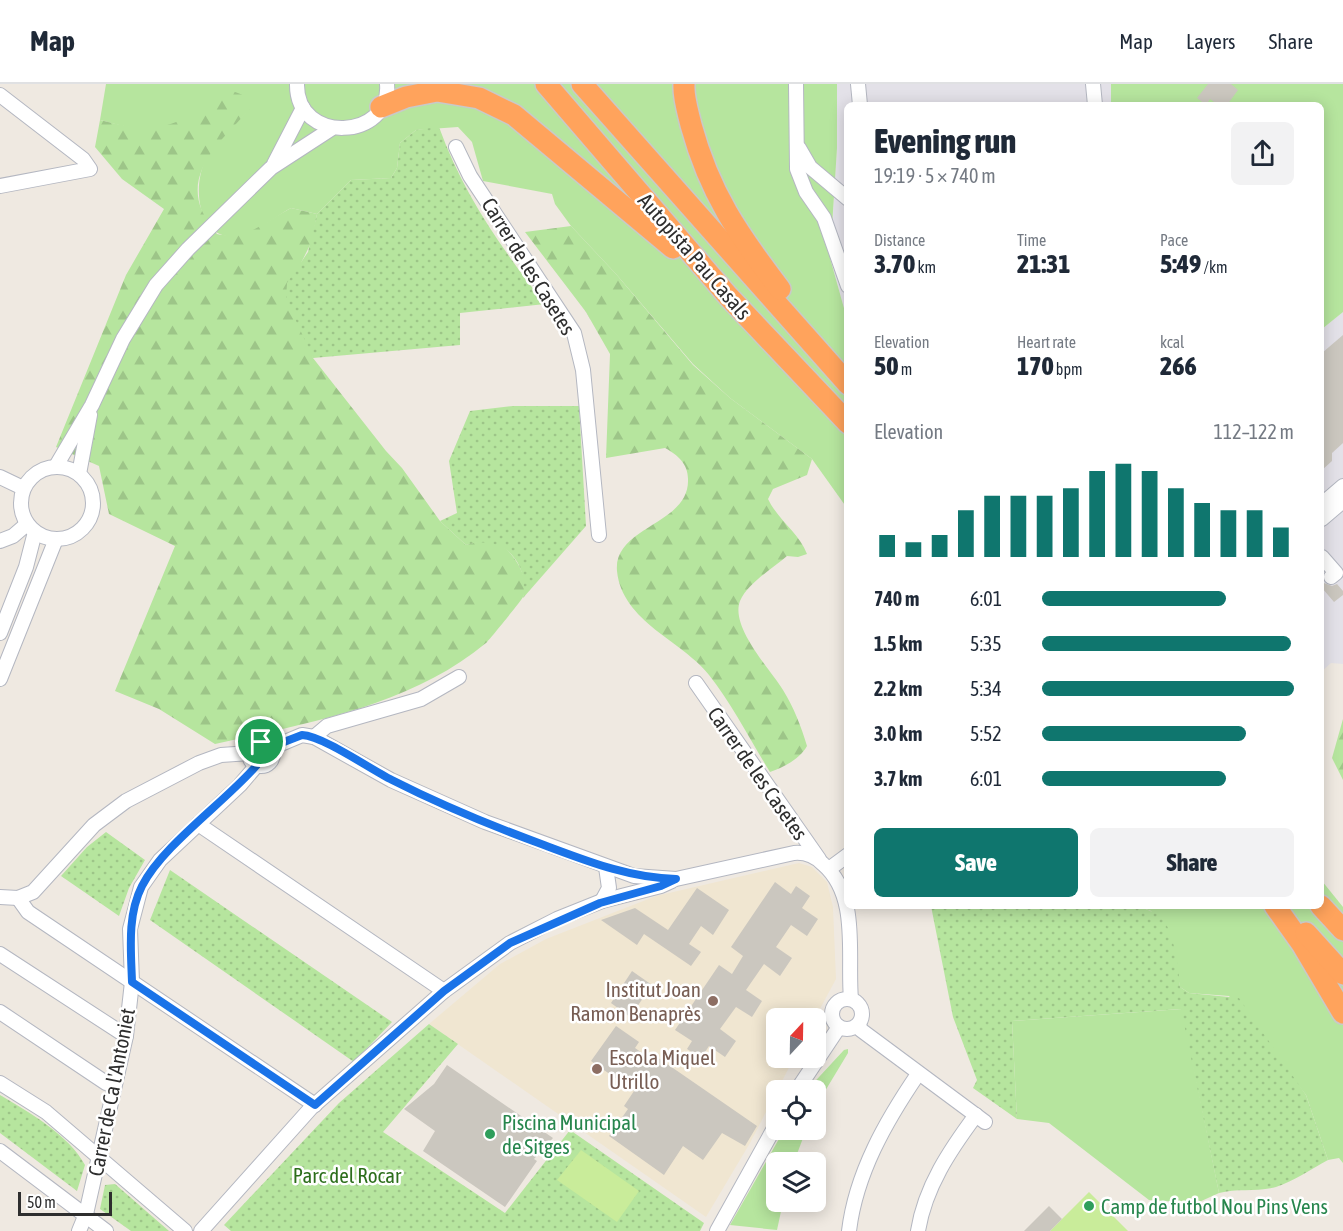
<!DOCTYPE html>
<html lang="en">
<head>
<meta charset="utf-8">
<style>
	body { margin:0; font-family:"Asap Condensed",sans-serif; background:#f2f2f3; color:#1f2937; height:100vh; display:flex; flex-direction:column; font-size:22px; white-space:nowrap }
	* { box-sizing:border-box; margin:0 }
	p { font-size:20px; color:#747a83 }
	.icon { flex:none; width:33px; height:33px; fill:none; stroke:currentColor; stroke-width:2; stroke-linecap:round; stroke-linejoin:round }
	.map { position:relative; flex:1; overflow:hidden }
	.details { position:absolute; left:844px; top:18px; width:480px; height:807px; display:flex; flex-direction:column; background:#fff; border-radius:9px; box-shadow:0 3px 15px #0003 }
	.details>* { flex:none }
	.needle { width:39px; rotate:22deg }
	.tools { position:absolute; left:766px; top:924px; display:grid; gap:12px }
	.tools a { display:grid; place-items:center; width:60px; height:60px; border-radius:9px; background:#fff; box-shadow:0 3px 15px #0003; font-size:30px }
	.scale { position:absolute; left:18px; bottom:15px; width:94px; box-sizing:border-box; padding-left:6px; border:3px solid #2e2e2e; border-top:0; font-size:16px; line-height:21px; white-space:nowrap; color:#2e2e2e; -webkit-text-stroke:4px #fff; paint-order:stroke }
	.pin { position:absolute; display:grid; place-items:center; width:51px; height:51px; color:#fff; margin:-26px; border:3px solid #fff; border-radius:50%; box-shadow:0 2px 6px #0007 }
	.round { display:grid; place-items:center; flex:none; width:63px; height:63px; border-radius:9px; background:#f2f2f3 }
	.headline { display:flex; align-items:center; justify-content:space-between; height:102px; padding:0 30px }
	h1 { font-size:33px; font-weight:800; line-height:45px }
	.figures { display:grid; grid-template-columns:repeat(3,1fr); gap:9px; height:102px; padding:6px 30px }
	.figures div { display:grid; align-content:center }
	.figures b { font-size:26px; font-weight:800 }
	.figures small { font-size:16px; font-weight:400 }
	.figures p { font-size:16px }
	.chart { height:168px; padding:12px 30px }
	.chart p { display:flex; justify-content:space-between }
	.chart svg { width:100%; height:108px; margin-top:6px; stroke:#0f766e; stroke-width:6 }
	.cta { display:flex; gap:12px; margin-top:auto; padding:12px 30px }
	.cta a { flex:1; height:69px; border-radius:9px; background:#0f766e; color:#fff; font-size:24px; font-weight:800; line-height:69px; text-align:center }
	.cta a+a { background:#f2f2f3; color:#1f2937 }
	ul { padding:0 30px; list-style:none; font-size:20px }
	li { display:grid; grid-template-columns:96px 72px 1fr; align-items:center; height:45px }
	li i { height:15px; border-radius:8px; background:#0f766e }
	header { display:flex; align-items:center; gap:36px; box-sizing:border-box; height:84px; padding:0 30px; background:#fff; border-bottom:2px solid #e0e1e3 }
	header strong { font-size:28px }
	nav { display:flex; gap:33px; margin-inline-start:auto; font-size:21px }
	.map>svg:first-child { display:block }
	.industrial { fill:#e3e1e8 }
	.education { fill:#f0e6d1 }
	.grass { fill:#b6e59e }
	.forest { fill:url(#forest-firs) }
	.park { fill:url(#park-dots) }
	.pitch { fill:#c9ec9a }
	.building { fill:#cbc7bf }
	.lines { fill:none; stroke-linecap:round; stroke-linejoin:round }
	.minor-casing { stroke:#b4b7c1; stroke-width:16 }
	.highway-casing { stroke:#c9c9c9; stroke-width:24 }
	.minor { stroke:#fff; stroke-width:14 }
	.highway { stroke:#ffa35c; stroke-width:21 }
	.route-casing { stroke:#fff; stroke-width:12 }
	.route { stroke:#1a73e8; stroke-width:8 }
	.education-dot { fill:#8d6e63; stroke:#fff; stroke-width:2 }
	.leisure-dot { fill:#2e9e5b; stroke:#fff; stroke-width:2 }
	.labels { text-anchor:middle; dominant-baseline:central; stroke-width:5; stroke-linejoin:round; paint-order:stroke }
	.street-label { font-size:21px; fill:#2e2e2e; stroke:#fff }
	.education-label { font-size:21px; fill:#785e54; stroke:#fff; text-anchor:end }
	.leisure-label { font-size:21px; fill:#27864d; stroke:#fff; text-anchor:start }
	.park-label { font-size:21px; fill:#2c6e1b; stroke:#fff }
</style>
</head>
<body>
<header>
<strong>Map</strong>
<nav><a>Map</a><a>Layers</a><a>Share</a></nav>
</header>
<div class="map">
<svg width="1343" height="1147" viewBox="0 0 1343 1147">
	<defs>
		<pattern id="forest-firs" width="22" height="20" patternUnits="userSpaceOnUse" patternTransform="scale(1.5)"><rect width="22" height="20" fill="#b6e59e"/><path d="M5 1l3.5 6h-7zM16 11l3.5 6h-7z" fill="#9dc588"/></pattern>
		<pattern id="park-dots" width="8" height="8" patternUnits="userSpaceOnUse" patternTransform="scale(1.5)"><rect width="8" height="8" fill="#b6e59e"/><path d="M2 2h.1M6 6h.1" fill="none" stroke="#9dc588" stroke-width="1.8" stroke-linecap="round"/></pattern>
	</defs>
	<rect width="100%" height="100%" fill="#efe9e1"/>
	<!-- industrial -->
	<g class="industrial">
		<path d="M 837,0 L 1111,0 L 1111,21 L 848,21 L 847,235 L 830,174 L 837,64 Z"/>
		<path d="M 1343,228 L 1343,580 L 1331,579 L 1322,587 L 1322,245 Z"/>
	</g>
	<!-- education -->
	<path class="education" d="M 799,779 L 812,783 L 827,798 L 833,823 L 836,895 L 815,934 L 777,934 L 777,974 L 794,974 L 750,1059 L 706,1133 L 429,940 L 500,880 L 546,855 L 656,812 Z"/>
	<!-- grass -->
	<g class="grass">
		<path d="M 106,0 L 837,0 L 837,64 L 830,174 L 847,235 L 847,424 L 812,375 L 730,314 L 693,280 L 616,190 L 571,142 L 555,120 L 552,110 L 483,97 L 472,58 L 458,43 L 416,46 L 400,59 L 397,84 L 391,94 L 351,96 L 317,130 L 291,124 C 274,133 258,149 238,152 C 198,158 192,104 205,77 C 215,56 234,42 249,25 C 243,0 189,36 170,42 C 146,49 123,42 100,36 Z"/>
		<path d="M 1111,0 L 1343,0 L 1343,228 L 1322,245 L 1322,21 L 1111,21 Z"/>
		<path d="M 1322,797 L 1343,823 L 1343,1079 L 1339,1074 L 1328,1076 L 1306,1011 L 1229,912 L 1189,909 L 1180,903 L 1173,865 L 1151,827 L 1137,822 L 1322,822 Z"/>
		<path d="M 1182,925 L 1219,1109 L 1197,1119 L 1149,1116 L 1049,1039 L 1017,1035 L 1012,937 Z"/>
		<path d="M 848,965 L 848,969 L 816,1022 L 816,1006 L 807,1006 L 844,966 Z"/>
		<path d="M 784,1046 L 806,1046 L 794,1078 L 777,1078 L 777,1118 L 783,1118 L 777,1146 L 730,1141 Z"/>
	</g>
	<!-- forest -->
	<g class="forest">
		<path d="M 232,7 C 243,10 248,13 250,25 C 215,63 172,98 217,150 C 247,157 266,137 291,124 L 317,130 L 312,157 L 301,179 L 313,274 L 386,367 L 402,384 L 440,437 L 466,461 C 476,458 487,454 497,459 C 514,467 531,495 523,513 C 522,516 489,556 486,559 C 410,622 308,639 215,660 L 159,625 L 115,607 L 175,462 L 109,430 L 99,382 L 56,363 L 126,191 L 164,125 L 122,95 L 95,63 L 100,36 C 135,45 165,50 196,27 C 208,18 216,8 232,7 Z"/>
		<path d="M 571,142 L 616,190 L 693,281 L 730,314 L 812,375 L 807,391 L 773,405 L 768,415 C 778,436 799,449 807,470 L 798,473 L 787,472 C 772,485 748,499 740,517 C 730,543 770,585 783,606 C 794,624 801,642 807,662 C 800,675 784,683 770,688 C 750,656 732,620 709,591 C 683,557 622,538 617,487 C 613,442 690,441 688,395 C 688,380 678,371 665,364 L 606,374 L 610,270 L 586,228 L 525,148 Z"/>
		<path d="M 1343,635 L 1343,696 L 1332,674 Z"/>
	</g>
	<!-- park -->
	<g class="park">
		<path d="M 439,43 C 463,110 502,165 545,220 L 460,229 L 460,261 L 313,274 L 286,215 L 287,199 L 308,168 L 317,130 L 351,96 L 391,94 L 397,84 L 400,59 L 416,46 Z"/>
		<path d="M 513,322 L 579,322 L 586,442 L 523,514 C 529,477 503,450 466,461 L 440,437 L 457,429 L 449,377 L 470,327 Z"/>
		<path d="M 106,748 L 145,776 L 129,804 L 119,832 L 61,792 L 87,763 Z"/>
		<path d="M 170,786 L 392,938 L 354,978 L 150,836 Z"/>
		<path d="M 931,822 L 1137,822 C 1145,825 1156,828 1162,834 C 1174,848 1179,885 1180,903 L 1189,909 L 1239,914 L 1306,1011 L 1328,1076 C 1311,1085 1294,1097 1276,1103 C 1257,1108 1237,1104 1219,1109 L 1181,925 L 1012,937 L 1017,1035 L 973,1004 L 977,996 L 953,933 Z"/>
		<path d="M 429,940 L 458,960 L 383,1048 L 505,1129 L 570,1046 L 704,1139 L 700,1147 L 231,1147 L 224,1141 L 339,1019 Z"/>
		<path d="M 0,1011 C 29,1028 69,1051 85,1081 L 77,1107 L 0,1049 Z"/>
		<path d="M 115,1100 L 169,1147 L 131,1147 L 100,1125 L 105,1101 Z"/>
	</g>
	<!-- pitch -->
	<g class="pitch">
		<path d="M 581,1066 L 639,1107 L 617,1138 L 557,1096 Z"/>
		<path d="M 1089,1108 L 1128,1147 L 1050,1147 Z"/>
	</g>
	<!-- building -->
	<g class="building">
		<path d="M 1208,0 L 1231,0 L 1238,6 L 1227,21 L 1218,21 L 1210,15 L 1206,21 L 1197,14 Z"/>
		<path d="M 1343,251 L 1343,359 L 1332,369 L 1332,377 L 1322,386 L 1322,269 Z"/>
		<path d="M 1322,486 L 1324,499 L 1332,502 L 1337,500 L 1343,507 L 1343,511 L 1334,518 L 1322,504 Z"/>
		<path d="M 775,798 L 791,810 L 796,802 L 810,812 L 802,824 L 818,835 L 807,852 L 791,841 L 776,863 L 792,874 L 780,892 L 764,880 L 746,906 L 762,917 L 752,933 L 736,923 L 720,945 L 736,957 L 725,973 L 709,962 L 701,974 L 687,965 L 692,957 L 675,946 L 719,881 L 732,890 L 743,872 L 731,863 Z"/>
		<path d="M 697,804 L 729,826 L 713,851 L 701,842 L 689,860 L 701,868 L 691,882 L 644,850 L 637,861 L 601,836 L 635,824 L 668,846 Z"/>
		<path d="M 632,887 L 652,901 L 630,933 L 611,919 Z"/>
		<path d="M 616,942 L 639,958 L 635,964 L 654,977 L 657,973 L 757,1042 L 745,1062 L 722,1049 L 703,1076 L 683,1062 L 664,1091 L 609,1052 L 628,1025 L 624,1022 L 634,1007 L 591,977 Z"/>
		<path d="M 447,981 L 553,1054 L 534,1075 L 537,1077 L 505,1123 L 423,1067 L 435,1047 L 404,1025 L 434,1000 Z"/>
		<path d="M 1049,1122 L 1062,1135 L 1050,1147 L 1024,1147 Z"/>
	</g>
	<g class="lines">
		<defs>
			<g id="minor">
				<path d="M 297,0 C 296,61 392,56 387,0"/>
				<path d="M 796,0 L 797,85 L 806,108 L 824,134 L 848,202"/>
				<path d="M 858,0 L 860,21"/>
				<path d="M 1093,0 L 1095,21"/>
				<path d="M 0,11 L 83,75 L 90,85 L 0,102"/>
				<path d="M 456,63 L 470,92 L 574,249 L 583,286 L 599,451"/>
				<path d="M 799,64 L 810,83 L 848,115"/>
				<path d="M 274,80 L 303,24"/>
				<path d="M 56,382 L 92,321 L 123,255 L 156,201 L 188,165 L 271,84 L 331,45"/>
				<circle cx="57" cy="419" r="36"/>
				<path d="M 79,390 L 90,331"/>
				<path d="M 0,393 L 23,404"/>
				<path d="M 1322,420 L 1343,402"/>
				<path d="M 1322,435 L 1343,417"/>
				<path d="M 0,457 L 13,452 L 27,440"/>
				<path d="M 1322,473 L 1336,489 L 1331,493"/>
				<path d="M 0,549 L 26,483 L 35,448"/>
				<path d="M 0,595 L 56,455"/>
				<path d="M 696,599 L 819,775"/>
				<path d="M 314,653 L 327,642 L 421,615 L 459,593"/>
				<circle cx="261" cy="670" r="12"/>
				<path d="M 271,664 L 302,651 L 314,653 L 391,696 L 485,738 L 634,792 L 676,795 L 794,769 C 805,768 815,772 823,780 C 860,812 847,871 851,915"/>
				<path d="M 198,740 L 444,907"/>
				<path d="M 829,785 L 848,771"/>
				<path d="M 0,813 L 18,814 L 33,808 L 94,741 L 126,717 L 199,679 L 221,671 L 250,669"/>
				<path d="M 18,814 L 28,828 L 315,1021"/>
				<path d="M 602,817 L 609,804 L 606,783"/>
				<path d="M 0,870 L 126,952"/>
				<circle cx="847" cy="930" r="15"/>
				<path d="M 0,928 L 106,999 L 115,998"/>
				<path d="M 859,941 L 861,946 L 985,1038"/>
				<path d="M 0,999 L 46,1028 L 185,1147"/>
				<path d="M 797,1006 L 839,943"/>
				<path d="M 0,1067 L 106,1147"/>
				<path d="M 79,1147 L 86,1130 L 126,952 L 132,898 L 130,845 L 141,803 L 160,776 L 240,701 L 257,681"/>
				<path d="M 201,1147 L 311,1024 L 444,907 L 510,859 L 557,835 L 602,817 L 661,802 L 672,797"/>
				<path d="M 717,1147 L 777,1039"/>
				<path d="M 849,1147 C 856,1089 886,1037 918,990"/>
				<path d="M 918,1147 C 925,1103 950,1066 976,1031"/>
			</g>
			<g id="highway">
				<path d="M 546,0 L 728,212 L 848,339"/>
				<path d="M 582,0 L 848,300"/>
				<path d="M 684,0 C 683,13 688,28 691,41 C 710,110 738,150 780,205"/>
				<path d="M 381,23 L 406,13 L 437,7 L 479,14 L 514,31 L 673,164"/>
				<path d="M 1275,822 L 1302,860 L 1343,929"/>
				<path d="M 1321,822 L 1343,846"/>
				<path d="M 1306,849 L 1343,890"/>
			</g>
		</defs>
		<!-- minor casing -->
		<use href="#minor" class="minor-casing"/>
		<!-- highway casing -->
		<use href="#highway" class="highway-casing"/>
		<!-- minor -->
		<use href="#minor" class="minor"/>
		<!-- highway -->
		<use href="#highway" class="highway"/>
	</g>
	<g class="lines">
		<defs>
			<path id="route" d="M 302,651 C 323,652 370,685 392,696 C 441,721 492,742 544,761 C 587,777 629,794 676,795 L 661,802 L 600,819 L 510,859 L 444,907 L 315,1021 L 132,898 C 131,867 127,831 142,802 C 163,761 224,719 257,681 L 250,672 L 253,662 L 261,658 L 271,663 Z"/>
		</defs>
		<!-- route casing -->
		<use href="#route" class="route-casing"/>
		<!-- route -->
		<use href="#route" class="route"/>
	</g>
	<!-- markers -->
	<g class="education-dot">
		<circle cx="713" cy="917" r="6"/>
		<circle cx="597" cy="985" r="6"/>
	</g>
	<g class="leisure-dot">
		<circle cx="490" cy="1050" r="6"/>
		<circle cx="1089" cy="1122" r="6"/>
	</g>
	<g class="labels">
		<!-- street labels -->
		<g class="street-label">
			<text transform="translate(695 172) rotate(49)">Autopista Pau Casals</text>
			<text transform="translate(529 182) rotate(58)">Carrer de les Casetes</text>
			<text transform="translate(758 689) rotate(55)">Carrer de les Casetes</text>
			<text transform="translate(111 1008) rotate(-79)">Carrer de Ca l'Antoniet</text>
		</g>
		<!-- education labels -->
		<g class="education-label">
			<text x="701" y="905">Institut Joan<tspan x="701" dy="24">Ramon Benaprès</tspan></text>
			<text x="609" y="973" text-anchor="start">Escola Miquel<tspan x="609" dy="24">Utrillo</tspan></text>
		</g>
		<!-- leisure labels -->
		<g class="leisure-label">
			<text x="502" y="1038">Piscina Municipal<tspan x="502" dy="24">de Sitges</tspan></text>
			<text x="1101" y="1122">Camp de futbol Nou Pins Vens</text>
		</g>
		<!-- park labels -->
		<g class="park-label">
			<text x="347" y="1091">Parc del Rocar</text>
		</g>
	</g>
</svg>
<div class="tools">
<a><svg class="needle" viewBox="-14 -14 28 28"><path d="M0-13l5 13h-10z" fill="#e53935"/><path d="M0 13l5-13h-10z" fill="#747a83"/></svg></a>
<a><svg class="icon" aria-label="locate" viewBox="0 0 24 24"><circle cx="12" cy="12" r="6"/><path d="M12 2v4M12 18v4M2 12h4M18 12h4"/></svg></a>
<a><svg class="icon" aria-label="layers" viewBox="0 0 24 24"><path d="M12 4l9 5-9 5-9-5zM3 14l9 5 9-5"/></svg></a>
</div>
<div class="scale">50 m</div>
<div class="pin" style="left:261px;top:658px;background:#1e9e55"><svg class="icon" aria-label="arrive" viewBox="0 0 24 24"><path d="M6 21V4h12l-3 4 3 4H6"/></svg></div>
<section class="details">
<div class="headline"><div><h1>Evening run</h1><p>19:19 · 5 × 740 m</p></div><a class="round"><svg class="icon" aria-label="share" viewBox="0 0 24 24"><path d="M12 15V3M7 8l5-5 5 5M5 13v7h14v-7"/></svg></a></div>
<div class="figures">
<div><p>Distance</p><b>3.70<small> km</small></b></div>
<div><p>Time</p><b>21:31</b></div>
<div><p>Pace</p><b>5:49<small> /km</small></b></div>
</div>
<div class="figures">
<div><p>Elevation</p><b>50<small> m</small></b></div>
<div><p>Heart rate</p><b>170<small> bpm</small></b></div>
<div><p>kcal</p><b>266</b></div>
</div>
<div class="chart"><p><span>Elevation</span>112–122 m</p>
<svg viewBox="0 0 160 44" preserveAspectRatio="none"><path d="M5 44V35M15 44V38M25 44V35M35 44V25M45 44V19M55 44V19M65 44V19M75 44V16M85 44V9M95 44V6M105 44V9M115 44V16M125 44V22M135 44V25M145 44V25M155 44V32"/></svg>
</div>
<ul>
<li><b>740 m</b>6:01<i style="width:73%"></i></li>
<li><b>1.5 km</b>5:35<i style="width:99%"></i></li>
<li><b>2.2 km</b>5:34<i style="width:100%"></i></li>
<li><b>3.0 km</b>5:52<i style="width:81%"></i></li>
<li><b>3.7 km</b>6:01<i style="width:73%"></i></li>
</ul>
<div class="cta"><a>Save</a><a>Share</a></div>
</section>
</div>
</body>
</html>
